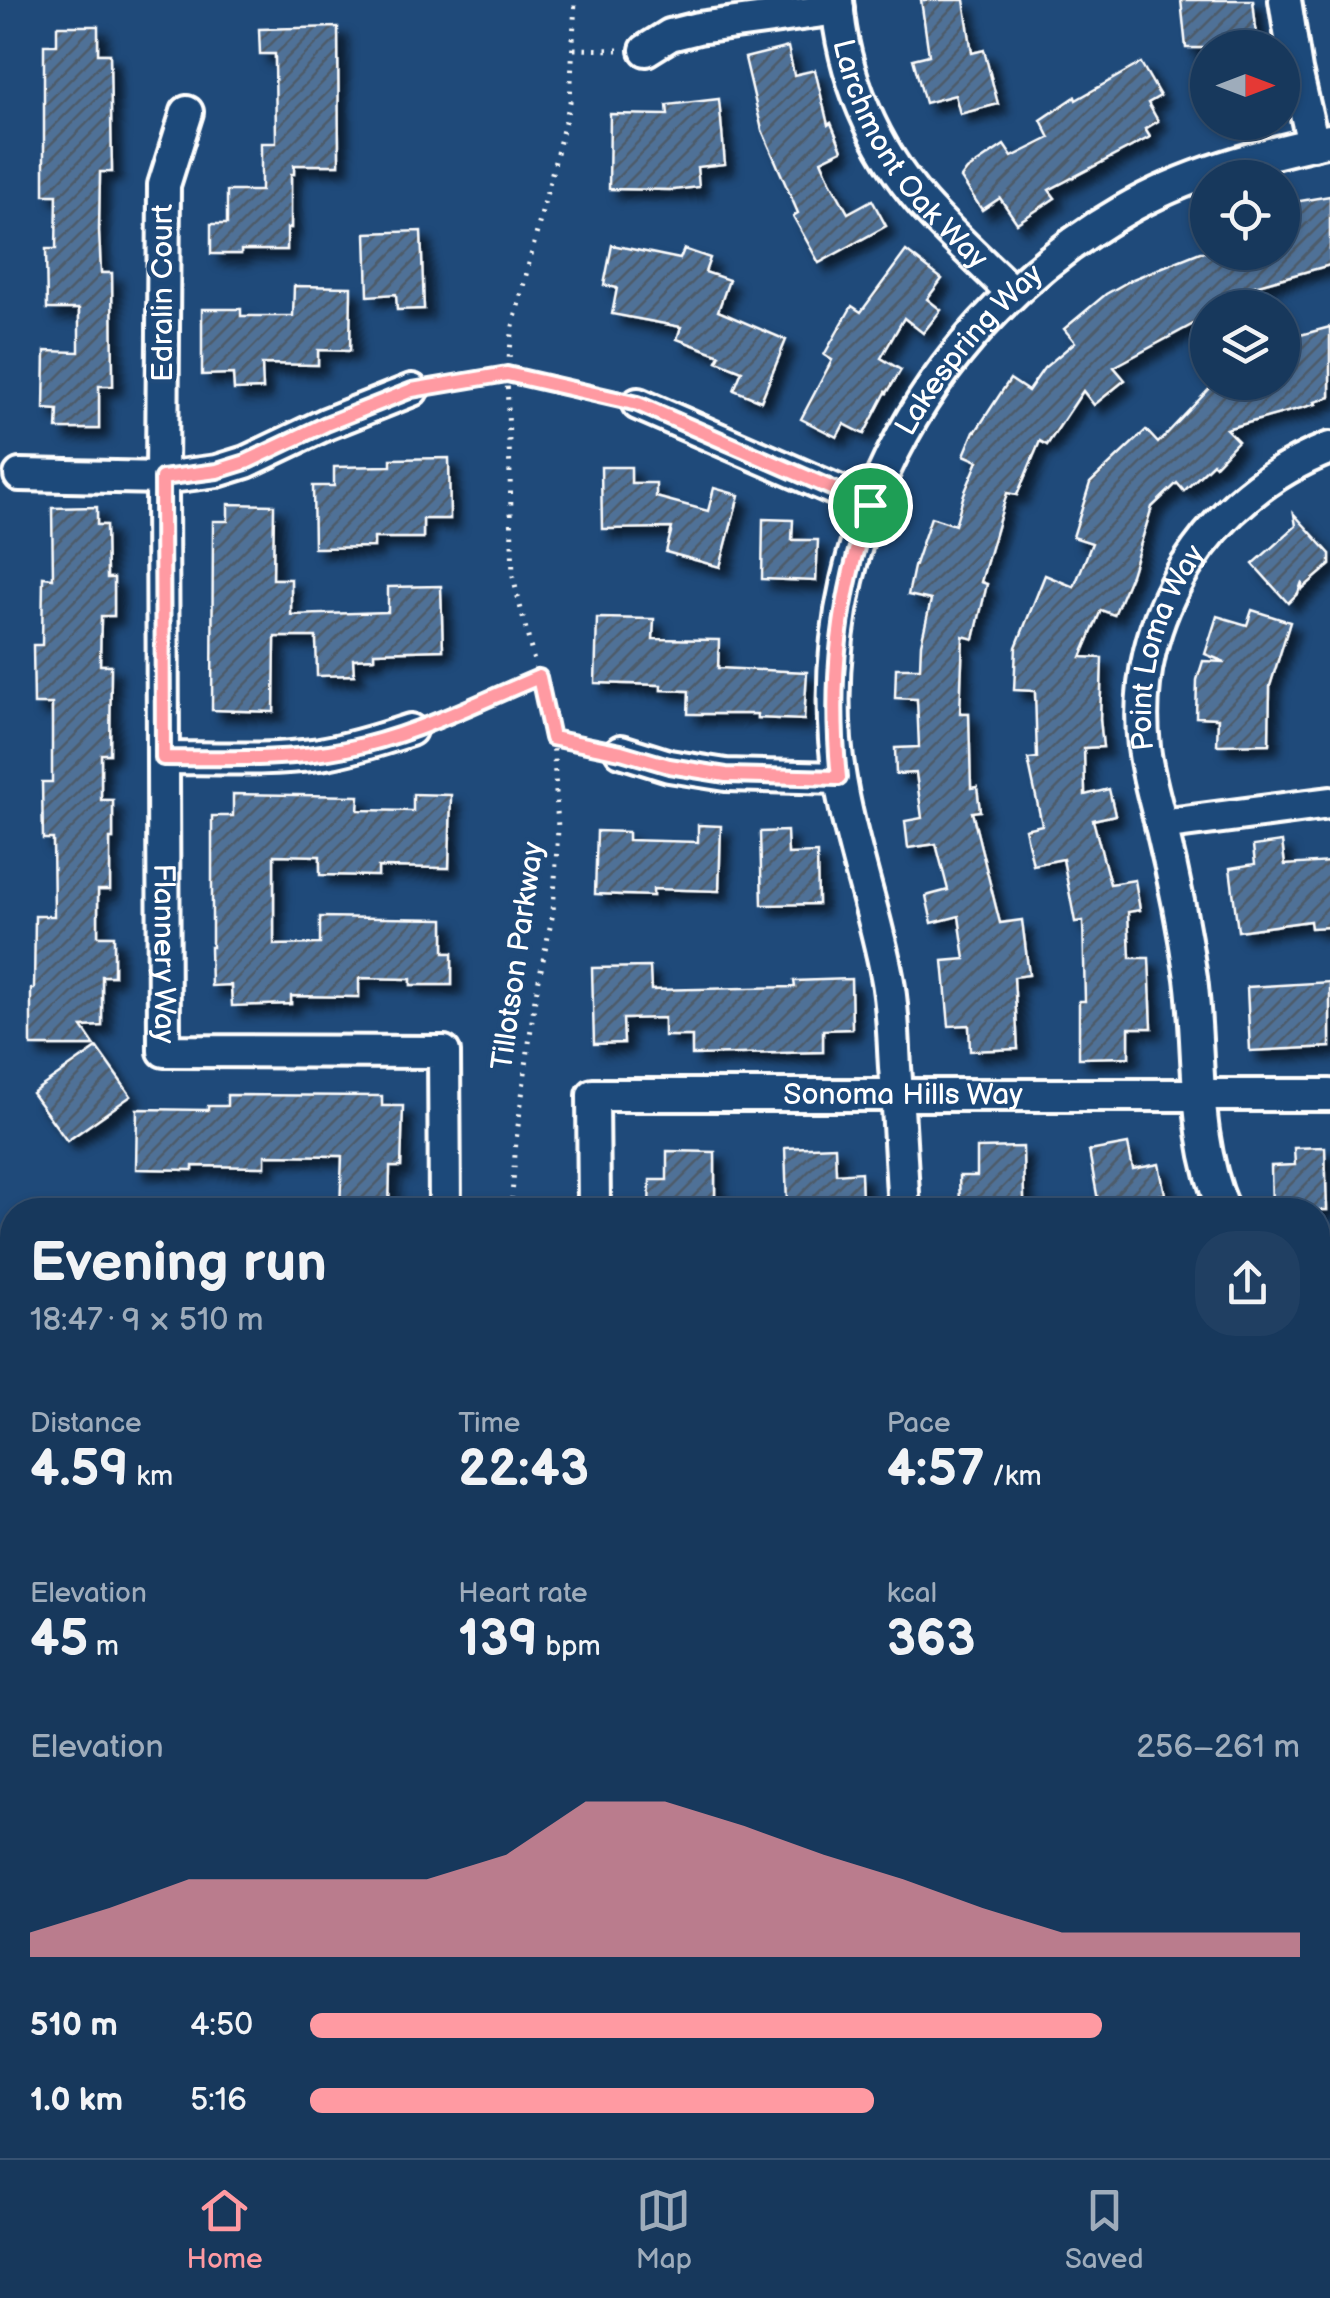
<!DOCTYPE html>
<html lang="en">
<head>
<meta charset="utf-8">
<style>
	body { margin:0; font-family:"Balsamiq Sans",sans-serif; background:#203f62; color:#f1f3f6; height:100vh; display:flex; flex-direction:column; font-size:38px; white-space:nowrap }
	* { box-sizing:border-box; margin:0 }
	p { font-size:32px; color:#9eacbb }
	.icon { flex:none; width:55px; height:55px; fill:none; stroke:currentColor; stroke-width:2; stroke-linecap:round; stroke-linejoin:round }
	.map { position:relative; flex:1; overflow:hidden }
	.details { position:absolute; left:0px; top:1198px; width:1330px; height:962px; display:flex; flex-direction:column; background:#17385c; border-radius:40px 40px 0 0; box-shadow:0 2px 8px #0004,0 0 0 2px #365272 }
	.details>* { flex:none }
	.needle { width:65px; rotate:90deg }
	.controls { position:absolute; left:1190px; top:30px; display:grid; gap:20px }
	.controls a { display:grid; place-items:center; width:110px; height:110px; border-radius:50%; background:#17385c; box-shadow:0 2px 8px #0004,0 0 0 2px #365272; font-size:50px }
	.pin { position:absolute; display:grid; place-items:center; width:85px; height:85px; color:#fff; margin:-42px; border:5px solid #fff; border-radius:50%; box-shadow:0 2px 10px #0007 }
	.round { display:grid; place-items:center; flex:none; width:105px; height:105px; border-radius:40px; background:#203f62 }
	.headline { display:flex; align-items:center; justify-content:space-between; height:170px; padding:0 30px }
	h1 { font-size:55px; font-weight:600; line-height:75px }
	.stats { display:grid; grid-template-columns:repeat(3,1fr); gap:15px; height:170px; padding:10px 30px }
	.stats div { display:grid; align-content:center }
	.stats b { font-size:50px; font-weight:600 }
	.stats small { font-size:28px; font-weight:400 }
	.stats p { font-size:28px }
	.chart { height:280px; padding:20px 30px }
	.chart p { display:flex; justify-content:space-between }
	.chart svg { width:100%; height:180px; margin-top:10px; fill:#ff9aa2; opacity:.7 }
	ul { padding:0 30px; list-style:none; font-size:32px }
	li { display:grid; grid-template-columns:160px 120px 1fr; align-items:center; height:75px }
	li i { height:25px; border-radius:12px; background:#ff9aa2 }
	.dock { display:flex; justify-content:space-around; align-items:center; height:140px; border-top:2px solid #365272; background:#17385c; font-size:28px; color:#9eacbb }
	.dock a { display:grid; justify-items:center; gap:5px }
	.dock .selected { color:#ff9aa2 }
	.map>svg:first-child { display:block }
	.building { fill:url(#building-hatch); stroke:#fff; stroke-width:2.5; filter:url(#shadow) }
	.lines { fill:none; stroke-linecap:round; stroke-linejoin:round }
	.lane-casing { stroke:#fff; stroke-width:22 }
	.street-casing { stroke:#fff; stroke-width:38 }
	.path { stroke:#fff; stroke-width:5; stroke-dasharray:2.5 8; stroke-linecap:butt }
	.lane { stroke:#1f4a7a; stroke-width:15 }
	.street { stroke:#1f4a7a; stroke-width:30 }
	.rail { stroke:#fff; stroke-width:8; stroke-dasharray:15 8; stroke-linecap:butt }
	.route-casing { stroke:#fff; stroke-width:20 }
	.route { stroke:#ff9aa2; stroke-width:12 }
	.labels { text-anchor:middle; dominant-baseline:central; stroke-width:9; stroke-linejoin:round; paint-order:stroke }
	.street-label { font-size:30px; fill:#fff; stroke:#1f4a7a }
</style>
</head>
<body>
<div class="map">
<svg width="1330" height="2158" viewBox="0 0 1330 2158">
	<defs>
		<pattern id="building-hatch" width="6" height="6" patternUnits="userSpaceOnUse" patternTransform="scale(2.5)"><rect width="6" height="6" fill="#507197"/><path d="M-1 1l2-2M0 6l6-6M5 7l2-2" fill="none" stroke="#4e5b6a"/></pattern>
		<filter id="shadow"><feDropShadow dx="9" dy="9" stdDeviation="5" flood-color="#0009"/></filter>
	</defs>
	<rect width="100%" height="100%" fill="#1f4a7a"/>
	<filter id="ink" filterUnits="userSpaceOnUse"><feTurbulence type="fractalNoise" baseFrequency=".01" numOctaves="2"/><feDisplacementMap in="SourceGraphic" scale="20" xChannelSelector="R" yChannelSelector="G"/><feConvolveMatrix kernelMatrix="1 2 1 2 8 2 1 2 1" color-interpolation-filters="sRGB"/></filter>
	<g filter="url(#ink)">
		<!-- building -->
		<g class="building">
			<path d="M 921,0 L 964,0 L 972,53 L 984,50 L 998,104 L 960,114 L 955,95 L 925,103 L 913,59 L 929,55 Z"/>
			<path d="M 1181,0 L 1253,0 L 1258,48 L 1186,48 Z"/>
			<path d="M 57,26 L 98,26 L 98,54 L 110,54 L 112,172 L 100,172 L 99,231 L 101,273 L 112,273 L 113,386 L 99,386 L 99,429 L 57,429 L 58,410 L 44,409 L 45,351 L 79,352 L 79,309 L 47,309 L 46,249 L 56,249 L 57,195 L 44,195 L 44,45 L 57,45 Z"/>
			<path d="M 338,27 L 339,165 L 294,165 L 294,174 L 291,174 L 291,228 L 287,228 L 287,250 L 241,250 L 241,254 L 211,254 L 211,224 L 227,224 L 227,191 L 261,191 L 261,143 L 276,143 L 275,54 L 260,54 L 259,29 Z"/>
			<path d="M 788,47 L 794,75 L 815,70 L 828,125 L 831,123 L 842,150 L 821,160 L 830,181 L 848,213 L 872,200 L 886,226 L 819,263 L 793,216 L 798,213 L 762,130 L 745,58 Z"/>
			<path d="M 1141,63 L 1160,96 L 1148,103 L 1158,121 L 1145,129 L 1150,137 L 1049,190 L 1055,198 L 1017,223 L 1000,198 L 982,210 L 961,178 L 967,170 L 1004,145 L 1012,157 L 1050,138 L 1041,120 L 1075,97 L 1076,100 Z"/>
			<path d="M 719,99 L 725,164 L 697,167 L 699,187 L 674,190 L 609,189 L 610,114 L 668,115 L 667,105 Z"/>
			<path d="M 1330,196 L 1330,265 L 1229,293 L 1235,308 L 1208,308 L 1208,316 L 1114,367 L 1125,380 L 1094,405 L 1083,391 L 1047,445 L 1040,441 L 1017,495 L 1007,493 L 981,582 L 987,584 L 974,639 L 963,636 L 960,713 L 969,713 L 971,788 L 977,787 L 980,811 L 972,812 L 1000,923 L 1022,920 L 1029,975 L 1014,977 L 1018,1049 L 970,1051 L 969,1025 L 949,1026 L 943,961 L 965,959 L 959,916 L 932,923 L 926,896 L 948,890 L 936,844 L 908,848 L 905,821 L 922,818 L 916,773 L 896,774 L 895,748 L 919,747 L 917,699 L 895,698 L 896,668 L 920,668 L 921,644 L 931,600 L 908,595 L 914,567 L 931,517 L 955,525 L 964,494 L 978,461 L 964,455 L 974,431 L 976,431 L 1010,379 L 1028,391 L 1044,368 L 1075,342 L 1064,329 L 1106,294 L 1133,279 L 1200,252 L 1282,252 L 1282,204 Z"/>
			<path d="M 421,231 L 424,309 L 397,310 L 396,294 L 368,296 L 366,233 Z"/>
			<path d="M 612,245 L 680,259 L 684,249 L 710,258 L 705,272 L 729,280 L 718,311 L 786,340 L 761,401 L 734,390 L 742,371 L 717,361 L 720,355 L 677,339 L 681,327 L 612,314 L 617,288 L 604,285 Z"/>
			<path d="M 906,251 L 942,279 L 927,299 L 941,310 L 923,333 L 904,318 L 881,358 L 901,370 L 887,393 L 886,392 L 864,434 L 844,424 L 837,437 L 801,419 L 832,360 L 824,355 L 852,306 L 861,312 Z"/>
			<path d="M 294,286 L 351,287 L 350,351 L 318,350 L 318,365 L 262,364 L 263,389 L 234,390 L 233,374 L 202,375 L 202,309 L 241,309 L 241,316 L 293,316 Z"/>
			<path d="M 1330,327 L 1330,397 L 1315,402 L 1316,404 L 1226,429 L 1238,441 L 1215,465 L 1213,463 L 1184,491 L 1177,483 L 1152,507 L 1131,575 L 1114,615 L 1101,610 L 1081,657 L 1102,658 L 1100,719 L 1103,747 L 1084,748 L 1085,795 L 1109,789 L 1115,815 L 1093,820 L 1110,884 L 1135,880 L 1140,910 L 1128,912 L 1130,958 L 1149,958 L 1152,1028 L 1129,1028 L 1129,1057 L 1079,1058 L 1079,1001 L 1085,1001 L 1083,921 L 1075,922 L 1063,859 L 1033,865 L 1025,829 L 1042,825 L 1028,759 L 1037,758 L 1035,691 L 1014,690 L 1016,647 L 1045,575 L 1074,587 L 1092,543 L 1073,537 L 1090,483 L 1146,430 L 1158,443 L 1216,382 L 1282,382 L 1282,340 Z"/>
			<path d="M 449,458 L 450,519 L 423,519 L 423,538 L 374,538 L 374,547 L 314,548 L 313,486 L 334,486 L 334,467 L 391,466 L 391,459 Z"/>
			<path d="M 601,467 L 631,467 L 631,483 L 656,483 L 656,497 L 708,511 L 714,488 L 739,495 L 720,567 L 666,552 L 672,528 L 602,529 Z"/>
			<path d="M 228,504 L 274,505 L 273,579 L 291,579 L 291,615 L 388,612 L 388,587 L 441,586 L 443,650 L 374,652 L 374,658 L 353,659 L 354,675 L 317,676 L 316,637 L 275,637 L 274,712 L 212,710 L 213,521 L 228,521 Z"/>
			<path d="M 97,507 L 97,525 L 106,525 L 107,578 L 114,578 L 114,616 L 101,616 L 100,665 L 111,665 L 110,754 L 101,754 L 101,800 L 113,800 L 113,839 L 110,839 L 110,890 L 98,890 L 98,936 L 114,936 L 114,976 L 102,976 L 102,1026 L 82,1027 L 95,1046 L 31,1046 L 31,989 L 34,989 L 35,916 L 54,916 L 53,839 L 43,839 L 42,782 L 52,782 L 52,704 L 34,704 L 33,645 L 42,645 L 43,577 L 53,578 L 52,508 Z"/>
			<path d="M 1294,514 L 1330,554 L 1330,565 L 1302,589 L 1302,582 L 1298,593 L 1288,603 L 1253,564 L 1296,526 Z"/>
			<path d="M 763,519 L 793,520 L 792,540 L 818,540 L 816,581 L 762,579 Z"/>
			<path d="M 1252,610 L 1290,622 L 1270,686 L 1269,744 L 1217,745 L 1218,718 L 1196,717 L 1197,680 L 1203,661 L 1225,662 L 1205,654 L 1217,616 L 1247,625 Z"/>
			<path d="M 597,618 L 654,619 L 653,639 L 719,640 L 718,668 L 807,672 L 804,720 L 757,718 L 757,714 L 688,714 L 689,691 L 661,690 L 661,685 L 595,683 Z"/>
			<path d="M 233,794 L 359,796 L 358,810 L 413,811 L 413,794 L 451,795 L 449,868 L 378,867 L 378,876 L 320,875 L 320,856 L 274,855 L 274,945 L 320,944 L 320,917 L 444,919 L 444,953 L 452,953 L 452,985 L 411,985 L 411,979 L 359,978 L 359,997 L 291,996 L 291,1004 L 232,1006 L 231,985 L 211,986 L 210,947 L 212,947 L 212,816 L 233,816 Z"/>
			<path d="M 698,825 L 721,826 L 719,891 L 653,889 L 653,896 L 595,894 L 597,831 L 628,832 L 628,840 L 698,842 Z"/>
			<path d="M 787,831 L 788,854 L 817,853 L 818,904 L 762,905 L 760,832 Z"/>
			<path d="M 1282,842 L 1285,865 L 1330,862 L 1330,927 L 1311,928 L 1310,921 L 1238,931 L 1230,868 L 1255,864 L 1253,846 Z"/>
			<path d="M 650,967 L 651,990 L 795,987 L 794,981 L 851,979 L 852,1029 L 823,1030 L 823,1052 L 692,1055 L 692,1036 L 664,1036 L 664,1018 L 623,1019 L 624,1043 L 594,1044 L 592,968 Z"/>
			<path d="M 1330,982 L 1330,1047 L 1250,1051 L 1247,987 Z"/>
			<path d="M 97,1048 L 131,1096 L 67,1141 L 32,1093 Z"/>
			<path d="M 227,1095 L 382,1096 L 382,1106 L 403,1106 L 401,1167 L 390,1167 L 389,1210 L 340,1210 L 342,1156 L 265,1155 L 265,1167 L 193,1166 L 193,1170 L 136,1169 L 137,1109 L 208,1110 L 208,1106 L 227,1106 Z"/>
			<path d="M 1128,1144 L 1133,1169 L 1159,1164 L 1165,1194 L 1099,1206 L 1089,1151 Z"/>
			<path d="M 835,1146 L 836,1174 L 861,1172 L 862,1201 L 787,1204 L 785,1148 Z"/>
			<path d="M 1023,1147 L 1024,1203 L 960,1204 L 959,1176 L 977,1176 L 977,1148 Z"/>
			<path d="M 1325,1147 L 1327,1210 L 1272,1210 L 1271,1166 L 1295,1165 L 1294,1148 Z"/>
			<path d="M 667,1151 L 715,1152 L 715,1208 L 649,1207 L 650,1180 L 667,1180 Z"/>
		</g>
		<g class="lines">
			<defs>
				<g id="lane">
					<path d="M 1318,1913 L 1330,1909"/>
					<path d="M 471,2158 L 508,2148"/>
				</g>
				<g id="street">
					<path id="s1" d="M 837,0 C 842,75 874,148 923,204 C 951,235 982,263 1012,292"/>
					<path d="M 1285,0 L 1296,70 L 1313,144"/>
					<path d="M 646,50 L 670,35 L 698,28 L 838,9"/>
					<path id="s2" d="M 187,112 L 164,185 L 162,478 L 164,1051 L 444,1052 L 445,1210"/>
					<path d="M 638,404 L 870,505"/>
					<path d="M 20,475 L 162,478 L 217,471 L 246,462 L 326,424 L 412,390"/>
					<path d="M 621,751 L 669,766 L 726,775 L 839,778"/>
					<path d="M 163,758 C 215,758 268,761 320,754 C 351,749 380,740 410,730"/>
					<path d="M 1161,825 L 1330,803"/>
					<path id="s3" d="M 594,1210 L 593,1095 L 1330,1095"/>
					<path id="s4" d="M 904,1210 C 901,1162 899,1114 895,1067 C 893,1036 893,1006 887,976 C 872,896 842,823 835,740 C 819,522 936,319 1123,211 C 1186,174 1259,155 1330,140"/>
					<path id="s5" d="M 1224,1210 C 1192,1137 1201,1056 1191,978 C 1184,928 1174,878 1162,829 C 1156,802 1147,775 1144,747 C 1129,617 1209,494 1330,448"/>
					<path d="M 0,1360 L 12,1360"/>
					<path d="M 1318,1502 L 1330,1499"/>
					<path d="M 0,1653 L 12,1649"/>
					<path d="M 0,1974 L 12,1971"/>
				</g>
			</defs>
			<!-- lane casing -->
			<use href="#lane" class="lane-casing"/>
			<!-- street casing -->
			<use href="#street" class="street-casing"/>
			<!-- path -->
			<g class="path">
				<path d="M 574,49 L 618,50"/>
				<path d="M 440,386 L 507,375 L 611,398"/>
				<path d="M 435,720 L 539,677"/>
				<path d="M 553,738 L 593,746"/>
				<path d="M 511,1210 L 516,1141 L 535,998 L 553,913 L 558,829 L 553,738 L 513,577 L 507,375 L 513,326 L 570,102 L 575,0"/>
				<path d="M 222,2158 L 238,2148"/>
			</g>
			<!-- lane -->
			<use href="#lane" class="lane"/>
			<!-- street -->
			<use href="#street" class="street"/>
			<!-- rail -->
			<g class="rail">
				<path d="M 1318,1940 L 1330,1937"/>
				<path d="M 576,2158 L 611,2148"/>
			</g>
		</g>
	</g>
	<g class="lines" filter="url(#ink)">
		<defs>
			<path id="route" d="M 507,374 L 638,404 L 870,505 C 839,596 829,681 839,778 L 726,775 L 669,766 L 621,752 L 552,738 L 539,677 C 476,703 413,736 346,749 C 286,761 224,758 163,758 L 162,478 L 217,471 L 246,462 L 326,424 L 412,390 Z"/>
		</defs>
		<!-- route casing -->
		<use href="#route" class="route-casing"/>
		<!-- route -->
		<use href="#route" class="route"/>
	</g>
	<g class="labels">
		<!-- street labels -->
		<g class="street-label">
			<text stroke="none"><textPath href="#s1" startOffset="175">Larchmont Oak Way</textPath></text>
			<text transform="translate(163 293) rotate(-90)">Edralin Court</text>
			<text stroke="none"><textPath href="#s4" startOffset="902">Lakespring Way</textPath></text>
			<text stroke="none"><textPath href="#s5" startOffset="575">Point Loma Way</textPath></text>
			<text stroke="none"><textPath href="#s2" startOffset="845">Flannery Way</textPath></text>
			<text transform="translate(518 956) rotate(-82)">Tillotson Parkway</text>
			<text stroke="none"><textPath href="#s3" startOffset="425">Sonoma Hills Way</textPath></text>
		</g>
	</g>
</svg>
<div class="controls">
<a><svg class="needle" viewBox="-14 -14 28 28"><path d="M0-13l5 13h-10z" fill="#e53935"/><path d="M0 13l5-13h-10z" fill="#9eacbb"/></svg></a>
<a><svg class="icon" aria-label="locate" viewBox="0 0 24 24"><circle cx="12" cy="12" r="6"/><path d="M12 2v4M12 18v4M2 12h4M18 12h4"/></svg></a>
<a><svg class="icon" aria-label="layers" viewBox="0 0 24 24"><path d="M12 4l9 5-9 5-9-5zM3 14l9 5 9-5"/></svg></a>
</div>
<div class="pin" style="left:870px;top:505px;background:#1e9e55"><svg class="icon" aria-label="arrive" viewBox="0 0 24 24"><path d="M6 21V4h12l-3 4 3 4H6"/></svg></div>
<section class="details">
<div class="headline"><div><h1>Evening run</h1><p>18:47 · 9 × 510 m</p></div><a class="round"><svg class="icon" aria-label="share" viewBox="0 0 24 24"><path d="M12 15V3M7 8l5-5 5 5M5 13v7h14v-7"/></svg></a></div>
<div class="stats">
<div><p>Distance</p><b>4.59<small> km</small></b></div>
<div><p>Time</p><b>22:43</b></div>
<div><p>Pace</p><b>4:57<small> /km</small></b></div>
</div>
<div class="stats">
<div><p>Elevation</p><b>45<small> m</small></b></div>
<div><p>Heart rate</p><b>139<small> bpm</small></b></div>
<div><p>kcal</p><b>363</b></div>
</div>
<div class="chart"><p><span>Elevation</span>256–261 m</p>
<svg viewBox="0 0 160 44" preserveAspectRatio="none"><path d="M0 44V38L10 32L20 25L30 25L40 25L50 25L60 19L70 6L80 6L90 12L100 19L110 25L120 32L130 38L140 38L150 38L160 38V44z"/></svg>
</div>
<ul>
<li><b>510 m</b>4:50<i style="width:80%"></i></li>
<li><b>1.0 km</b>5:16<i style="width:57%"></i></li>
</ul>
</section>
</div>
<nav class="dock">
<a class="selected"><svg class="icon" aria-label="home" viewBox="0 0 24 24"><path d="M3 11l9-7 9 7M6 9v11h12V9"/></svg>Home</a>
<a><svg class="icon" aria-label="map" viewBox="0 0 24 24"><path d="M3 6l6-2 6 2 6-2v14l-6 2-6-2-6 2zM9 4v14M15 6v14"/></svg>Map</a>
<a><svg class="icon" aria-label="saved" viewBox="0 0 24 24"><path d="M7 4h10v16l-5-4-5 4z"/></svg>Saved</a>
</nav>
</body>
</html>
